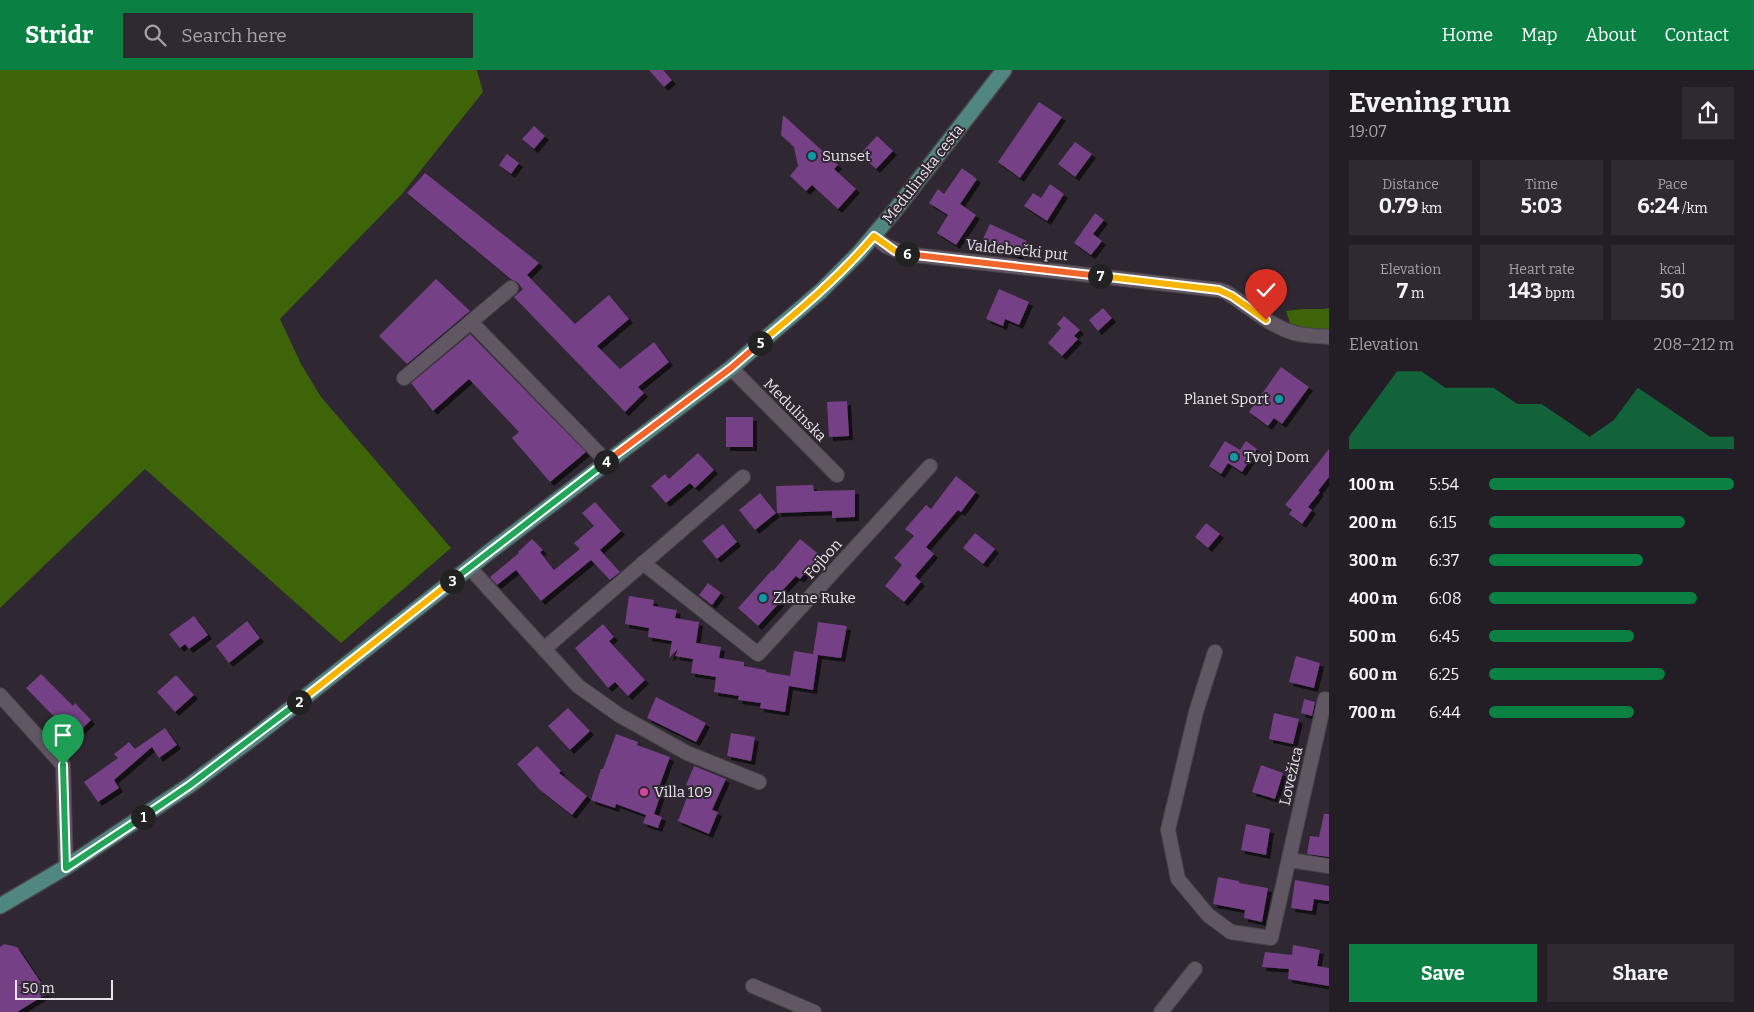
<!DOCTYPE html>
<html lang="en">
<head>
<meta charset="utf-8">
<style>
	body { margin:0; font-family:Bitter,serif; background:#2f2a32; color:#f1f3f6; height:100vh; display:flex; flex-direction:column; font-size:19px; white-space:nowrap }
	* { box-sizing:border-box; margin:0 }
	p { font-size:16px; color:#a3a2a7 }
	.icon { flex:none; width:28px; height:28px; fill:none; stroke:currentColor; stroke-width:2; stroke-linecap:round; stroke-linejoin:round }
	.map { position:relative; flex:1; overflow:hidden }
	.details { display:flex; flex-direction:column; background:#231d25; width:425px }
	.details>* { flex:none }
	.scale { position:absolute; left:15px; bottom:12px; width:98px; box-sizing:border-box; padding-left:5px; border:2px solid #e8e2ea; border-top:0; font-size:14px; line-height:18px; white-space:nowrap; color:#e8e2ea; -webkit-text-stroke:4px #2f2731; paint-order:stroke }
	.pin { position:absolute; display:grid; place-items:center; width:42px; height:42px; color:#fff; margin:-51px -21px; border-radius:50% 50% 50% 0; rotate:-45deg; box-shadow:0 0 5px #0007 }
	.pin .icon { rotate:45deg }
	.km { position:absolute; width:25px; height:25px; margin:-12px; border-radius:50%; background:#222; color:#fff; font-size:14px; line-height:25px; text-align:center }
	.round { display:grid; place-items:center; flex:none; width:52px; height:52px; border-radius:0px; background:#2f2a32 }
	.head { display:flex; align-items:center; justify-content:space-between; height:85px; padding:0 20px }
	h1 { font-size:28px; font-weight:700; line-height:38px }
	.stats { display:grid; grid-template-columns:repeat(3,1fr); gap:8px; height:85px; padding:5px 20px }
	.stats div { display:grid; align-content:center; border-radius:0px; background:#2f2a32; text-align:center }
	.stats b { font-size:21px; font-weight:700 }
	.stats small { font-size:14px; font-weight:400 }
	.stats p { font-size:14px }
	.chart { height:140px; padding:10px 20px }
	.chart p { display:flex; justify-content:space-between }
	.chart svg { width:100%; height:90px; margin-top:5px; fill:#0b8043; opacity:.7 }
	.cta { display:flex; gap:10px; margin-top:auto; padding:10px 20px }
	.cta a { flex:1; height:58px; border-radius:0px; background:#0b8043; color:#fff; font-size:20px; font-weight:700; line-height:58px; text-align:center }
	.cta a+a { background:#2f2a32; color:#f1f3f6 }
	ul { padding:0 20px; list-style:none; font-size:16px }
	li { display:grid; grid-template-columns:80px 60px 1fr; align-items:center; height:38px }
	li i { height:12px; border-radius:6px; background:#0b8043 }
	header { display:flex; align-items:center; gap:30px; box-sizing:border-box; height:70px; padding:0 25px; background:#0b8043; color:#fff }
	header strong { font-size:24px }
	nav { display:flex; gap:28px; margin-inline-start:auto; font-size:18px }
	.search { width:350px; height:45px; background:#2f2a32; display:flex; align-items:center; gap:12px; box-sizing:border-box; padding:0 18px; border-radius:0px; color:#a3a2a7; font-size:19px }
	main { display:flex; flex:1; min-height:0 }
	.map>svg:first-child { display:block }
	.forest { fill:#3d6409 }
	.building { fill:#744085; filter:url(#shadow) }
	.lines { fill:none; stroke-linecap:round; stroke-linejoin:round }
	.minor-casing { stroke:#49424b; stroke-width:16 }
	.major-casing { stroke:#49424b; stroke-width:18 }
	.minor { stroke:#605763; stroke-width:14 }
	.major { stroke:#508881; stroke-width:15 }
	.split-1-casing { stroke:#fff; stroke-width:10 }
	.split-2-casing { stroke:#fff; stroke-width:10 }
	.split-3-casing { stroke:#fff; stroke-width:10 }
	.split-4-casing { stroke:#fff; stroke-width:10 }
	.split-5-casing { stroke:#fff; stroke-width:10 }
	.split-6-casing { stroke:#fff; stroke-width:10 }
	.split-7-casing { stroke:#fff; stroke-width:10 }
	.split-8-casing { stroke:#fff; stroke-width:10 }
	.split-1 { stroke:#22a559; stroke-width:6 }
	.split-2 { stroke:#22a559; stroke-width:6 }
	.split-3 { stroke:#f5b400; stroke-width:6 }
	.split-4 { stroke:#22a559; stroke-width:6 }
	.split-5 { stroke:#f0652b; stroke-width:6 }
	.split-6 { stroke:#f5b400; stroke-width:6 }
	.split-7 { stroke:#f0652b; stroke-width:6 }
	.split-8 { stroke:#f5b400; stroke-width:6 }
	.culture-dot { fill:#0f9aa8; stroke:#2f2731; stroke-width:2 }
	.hotel-dot { fill:#d1479c; stroke:#2f2731; stroke-width:2 }
	.labels { text-anchor:middle; dominant-baseline:central; stroke-width:4; stroke-linejoin:round; paint-order:stroke }
	.poi-label { font-size:15px; fill:#e8e2ea; stroke:#2f2731; text-anchor:start }
	.street-label { font-size:15px; fill:#e8e2ea; stroke:#2f2731 }
</style>
</head>
<body>
<header>
<strong>Stridr</strong>
<div class="search"><svg class="icon" aria-label="search" viewBox="0 0 24 24"><circle cx="10" cy="10" r="6"/><path d="M15 15l6 6"/></svg>Search here</div>
<nav><a>Home</a><a>Map</a><a>About</a><a>Contact</a></nav>
</header>
<main>
<div class="map">
<svg width="1329" height="942" viewBox="0 0 1329 942">
	<defs>
		<filter id="shadow"><feDropShadow dx="4" dy="4" stdDeviation="0" flood-color="#0009"/></filter>
	</defs>
	<rect width="100%" height="100%" fill="#2f2731"/>
	<!-- forest -->
	<g class="forest">
		<path d="M 0,0 L 477,0 L 483,22 L 402,124 L 280,249 L 301,294 L 321,327 L 451,478 L 341,573 L 145,399 L 0,538 Z"/>
		<path d="M 1329,238 L 1329,261 L 1307,259 L 1290,253 L 1286,241 L 1303,239 L 1324,239 Z"/>
	</g>
	<!-- building -->
	<g class="building">
		<path d="M 649,0 L 663,0 L 672,10 L 664,17 Z"/>
		<path d="M 1039,32 L 1062,47 L 1020,108 L 998,92 Z"/>
		<path d="M 783,45 L 838,95 L 834,99 L 856,119 L 838,139 L 812,115 L 806,121 L 790,106 L 798,96 L 794,77 L 781,65 Z"/>
		<path d="M 534,56 L 545,66 L 534,79 L 522,69 Z"/>
		<path d="M 877,66 L 893,81 L 876,99 L 860,84 Z"/>
		<path d="M 1075,72 L 1092,84 L 1075,107 L 1058,94 Z"/>
		<path d="M 507,84 L 519,93 L 511,104 L 499,95 Z"/>
		<path d="M 962,98 L 977,109 L 960,134 L 976,145 L 956,175 L 937,163 L 948,145 L 929,133 L 938,119 L 944,124 Z"/>
		<path d="M 425,103 L 539,193 L 527,205 L 575,254 L 609,225 L 629,249 L 597,276 L 620,299 L 654,272 L 669,292 L 638,317 L 644,323 L 625,342 L 514,227 L 523,219 L 517,212 L 512,210 L 407,123 Z"/>
		<path d="M 1050,114 L 1064,124 L 1047,151 L 1024,136 L 1033,123 L 1041,128 Z"/>
		<path d="M 1095,143 L 1104,150 L 1093,164 L 1102,171 L 1091,185 L 1074,173 Z"/>
		<path d="M 990,154 L 1027,171 L 1019,187 L 983,169 Z"/>
		<path d="M 436,209 L 470,241 L 407,294 L 379,266 Z"/>
		<path d="M 999,219 L 1029,232 L 1019,255 L 1005,249 L 1003,256 L 986,249 Z"/>
		<path d="M 1103,238 L 1112,248 L 1098,261 L 1089,250 Z"/>
		<path d="M 1064,246 L 1080,260 L 1074,266 L 1078,269 L 1062,286 L 1048,273 L 1061,258 L 1057,254 Z"/>
		<path d="M 470,264 L 586,382 L 550,412 L 512,368 L 519,362 L 469,309 L 433,341 L 411,313 Z"/>
		<path d="M 1281,297 L 1309,317 L 1282,354 L 1274,348 L 1268,356 L 1249,342 Z"/>
		<path d="M 847,331 L 849,366 L 829,367 L 827,332 Z"/>
		<rect x="726" y="347" width="27" height="30"/>
		<path d="M 1225,371 L 1240,380 L 1246,371 L 1257,379 L 1242,402 L 1228,393 L 1221,404 L 1209,396 Z"/>
		<path d="M 1329,379 L 1329,407 L 1318,421 L 1320,422 L 1308,437 L 1312,440 L 1302,454 L 1289,444 L 1292,440 L 1285,435 Z"/>
		<path d="M 698,383 L 714,400 L 695,418 L 690,413 L 666,433 L 651,416 L 665,404 L 669,409 Z"/>
		<path d="M 956,406 L 976,422 L 961,442 L 958,440 L 926,477 L 934,484 L 915,506 L 921,512 L 904,532 L 885,516 L 902,495 L 894,488 L 914,466 L 905,459 L 926,435 L 931,439 Z"/>
		<path d="M 813,415 L 814,421 L 855,420 L 855,447 L 832,448 L 832,441 L 777,443 L 776,416 Z"/>
		<path d="M 760,423 L 776,443 L 755,460 L 739,440 Z"/>
		<path d="M 595,432 L 621,461 L 600,480 L 620,502 L 610,510 L 591,490 L 541,531 L 516,500 L 497,515 L 490,507 L 519,483 L 518,482 L 532,469 L 543,480 L 540,482 L 554,500 L 580,479 L 574,473 L 594,456 L 582,443 Z"/>
		<path d="M 1206,453 L 1220,464 L 1208,478 L 1195,467 Z"/>
		<path d="M 723,454 L 737,472 L 717,489 L 702,471 Z"/>
		<path d="M 975,463 L 995,479 L 983,494 L 963,478 Z"/>
		<path d="M 800,469 L 820,485 L 800,509 L 796,506 L 777,526 L 782,530 L 758,556 L 738,538 L 772,500 L 773,501 Z"/>
		<path d="M 708,513 L 721,523 L 712,535 L 699,525 Z"/>
		<path d="M 629,526 L 654,530 L 653,536 L 677,540 L 675,548 L 699,552 L 696,573 L 721,577 L 719,588 L 744,592 L 744,596 L 766,600 L 766,602 L 790,606 L 794,581 L 813,584 L 818,552 L 847,556 L 841,588 L 818,585 L 813,620 L 789,616 L 785,642 L 760,638 L 761,633 L 738,630 L 739,626 L 714,622 L 716,607 L 691,603 L 693,589 L 675,586 L 678,579 L 669,588 L 672,571 L 648,567 L 649,558 L 625,554 Z"/>
		<path d="M 194,546 L 208,565 L 189,579 L 185,574 L 180,578 L 169,564 Z"/>
		<path d="M 247,551 L 260,568 L 229,593 L 216,576 Z"/>
		<path d="M 603,554 L 614,567 L 609,571 L 645,610 L 628,626 L 615,612 L 608,618 L 575,578 Z"/>
		<path d="M 1296,586 L 1320,593 L 1314,618 L 1289,612 Z"/>
		<path d="M 41,604 L 73,636 L 75,633 L 91,650 L 74,667 L 26,618 Z"/>
		<path d="M 176,605 L 194,625 L 175,642 L 157,622 Z"/>
		<path d="M 656,627 L 706,653 L 696,672 L 647,648 Z"/>
		<path d="M 1304,629 L 1315,632 L 1312,646 L 1301,643 Z"/>
		<path d="M 568,638 L 590,661 L 570,680 L 548,656 Z"/>
		<path d="M 1274,643 L 1299,649 L 1293,674 L 1269,669 Z"/>
		<path d="M 165,658 L 177,675 L 159,688 L 152,677 L 114,710 L 119,718 L 98,732 L 84,712 L 118,688 L 114,684 L 129,672 L 135,679 Z"/>
		<path d="M 731,663 L 755,667 L 751,691 L 727,686 Z"/>
		<path d="M 616,664 L 638,672 L 637,675 L 670,687 L 659,717 L 663,718 L 654,744 L 662,747 L 658,758 L 643,753 L 646,745 L 616,734 L 615,738 L 591,730 L 601,699 L 603,699 Z"/>
		<path d="M 537,676 L 561,701 L 559,703 L 587,726 L 572,745 L 540,720 L 517,694 Z"/>
		<path d="M 1261,695 L 1283,703 L 1275,729 L 1252,722 Z"/>
		<path d="M 694,696 L 726,709 L 712,740 L 718,742 L 709,764 L 678,751 L 691,717 L 686,715 Z"/>
		<path d="M 1324,744 L 1329,744 L 1329,787 L 1307,784 L 1310,766 L 1319,767 Z"/>
		<path d="M 1246,754 L 1270,759 L 1266,785 L 1241,780 Z"/>
		<path d="M 1218,807 L 1239,811 L 1239,813 L 1268,818 L 1262,852 L 1244,848 L 1245,840 L 1213,834 Z"/>
		<path d="M 1295,810 L 1329,816 L 1329,831 L 1314,829 L 1312,841 L 1291,838 Z"/>
		<path d="M 4,874 L 17,877 L 48,923 L 17,942 L 0,942 L 0,877 Z"/>
		<path d="M 1293,875 L 1320,880 L 1317,896 L 1329,898 L 1329,916 L 1288,909 L 1289,899 L 1262,897 L 1265,882 L 1292,885 Z"/>
	</g>
	<g class="lines">
		<defs>
			<g id="minor">
				<path d="M 874,166 L 886,176 L 906,184 L 1219,220 L 1226,222 C 1248,236 1268,255 1294,263 C 1305,266 1318,266 1329,267"/>
				<path d="M 471,252 L 607,392"/>
				<path d="M 731,298 L 837,405"/>
				<path d="M 404,308 L 511,218"/>
				<path d="M 643,493 L 758,584 L 930,396"/>
				<path d="M 469,497 L 578,616 L 619,645 L 687,683 L 759,712"/>
				<path d="M 544,579 L 743,407"/>
				<path d="M 1215,582 L 1196,642 L 1168,760 L 1178,809 L 1208,845 L 1231,862 L 1271,868 L 1325,629"/>
				<path d="M 0,625 L 63,695 L 66,797"/>
				<path d="M 1289,790 L 1329,796"/>
				<path d="M 753,916 L 814,942"/>
				<path d="M 1161,942 L 1195,899"/>
			</g>
			<path id="major" d="M 0,836 L 66,797 L 190,715 L 257,665 L 489,482 L 731,298 L 821,221 L 858,184 L 896,139 L 1004,0"/>
		</defs>
		<!-- minor casing -->
		<use href="#minor" class="minor-casing"/>
		<!-- major casing -->
		<use href="#major" class="major-casing"/>
		<!-- minor -->
		<use href="#minor" class="minor"/>
		<!-- major -->
		<use href="#major" class="major"/>
	</g>
	<g class="lines">
		<defs>
			<path id="split-1" d="M 63,695 L 66,798 L 143,747"/>
			<path id="split-2" d="M 143,747 L 190,715 L 299,632"/>
			<path id="split-3" d="M 299,632 L 452,511"/>
			<path id="split-4" d="M 452,511 L 606,392"/>
			<path id="split-5" d="M 606,392 L 731,298 L 760,273"/>
			<path id="split-6" d="M 760,273 C 800,240 840,206 874,166 L 895,181 L 907,184"/>
			<path id="split-7" d="M 907,184 L 1100,206"/>
			<path id="split-8" d="M 1100,206 L 1219,220 L 1232,226 L 1266,250"/>
		</defs>
		<!-- split-1 casing -->
		<use href="#split-1" class="split-1-casing"/>
		<!-- split-2 casing -->
		<use href="#split-2" class="split-2-casing"/>
		<!-- split-3 casing -->
		<use href="#split-3" class="split-3-casing"/>
		<!-- split-4 casing -->
		<use href="#split-4" class="split-4-casing"/>
		<!-- split-5 casing -->
		<use href="#split-5" class="split-5-casing"/>
		<!-- split-6 casing -->
		<use href="#split-6" class="split-6-casing"/>
		<!-- split-7 casing -->
		<use href="#split-7" class="split-7-casing"/>
		<!-- split-8 casing -->
		<use href="#split-8" class="split-8-casing"/>
		<!-- split-1 -->
		<use href="#split-1" class="split-1"/>
		<!-- split-2 -->
		<use href="#split-2" class="split-2"/>
		<!-- split-3 -->
		<use href="#split-3" class="split-3"/>
		<!-- split-4 -->
		<use href="#split-4" class="split-4"/>
		<!-- split-5 -->
		<use href="#split-5" class="split-5"/>
		<!-- split-6 -->
		<use href="#split-6" class="split-6"/>
		<!-- split-7 -->
		<use href="#split-7" class="split-7"/>
		<!-- split-8 -->
		<use href="#split-8" class="split-8"/>
	</g>
	<!-- markers -->
	<g class="culture-dot">
		<circle cx="812" cy="86" r="5"/>
		<circle cx="1279" cy="329" r="5"/>
		<circle cx="1234" cy="387" r="5"/>
		<circle cx="763" cy="528" r="5"/>
	</g>
	<circle class="hotel-dot" cx="644" cy="722" r="5"/>
	<g class="labels">
		<!-- poi labels -->
		<g class="poi-label">
			<text x="822" y="86">Sunset</text>
			<text x="1269" y="329" text-anchor="end">Planet Sport</text>
			<text x="1244" y="387">Tvoj Dom</text>
			<text x="773" y="528">Zlatne Ruke</text>
			<text x="654" y="722">Villa 109</text>
		</g>
		<!-- street labels -->
		<g class="street-label">
			<text transform="translate(923 104) rotate(-52)">Medulinska cesta</text>
			<text transform="translate(1017 180) rotate(6)">Valdebečki put</text>
			<text transform="translate(795 340) rotate(45)">Medulinska</text>
			<text transform="translate(823 489) rotate(-48)">Fojbon</text>
			<text transform="translate(1291 706) rotate(-77)">Lovežica</text>
		</g>
	</g>
</svg>
<div class="scale">50 m</div>
<div class="pin" style="left:63px;top:695px;background:#1e9e55"><svg class="icon" aria-label="arrive" viewBox="0 0 24 24"><path d="M6 21V4h12l-3 4 3 4H6"/></svg></div>
<div class="pin" style="left:1266px;top:250px;background:#d93025"><svg class="icon" aria-label="check" viewBox="0 0 24 24"><path d="M5 12l5 5 9-10"/></svg></div>
<b class="km" style="left:143px;top:747px">1</b>
<b class="km" style="left:299px;top:632px">2</b>
<b class="km" style="left:452px;top:511px">3</b>
<b class="km" style="left:606px;top:392px">4</b>
<b class="km" style="left:760px;top:273px">5</b>
<b class="km" style="left:907px;top:184px">6</b>
<b class="km" style="left:1100px;top:206px">7</b>
</div>
<section class="details">
<div class="head"><div><h1>Evening run</h1><p>19:07</p></div><a class="round"><svg class="icon" aria-label="share" viewBox="0 0 24 24"><path d="M12 15V3M7 8l5-5 5 5M5 13v7h14v-7"/></svg></a></div>
<div class="stats">
<div><p>Distance</p><b>0.79<small> km</small></b></div>
<div><p>Time</p><b>5:03</b></div>
<div><p>Pace</p><b>6:24<small> /km</small></b></div>
</div>
<div class="stats">
<div><p>Elevation</p><b>7<small> m</small></b></div>
<div><p>Heart rate</p><b>143<small> bpm</small></b></div>
<div><p>kcal</p><b>50</b></div>
</div>
<div class="chart"><p><span>Elevation</span>208–212 m</p>
<svg viewBox="0 0 160 44" preserveAspectRatio="none"><path d="M0 44V38L10 22L20 6L30 6L40 14L50 14L60 14L70 22L80 22L90 30L100 38L110 30L120 14L130 22L140 30L150 38L160 38V44z"/></svg>
</div>
<ul>
<li><b>100 m</b>5:54<i style="width:100%"></i></li>
<li><b>200 m</b>6:15<i style="width:80%"></i></li>
<li><b>300 m</b>6:37<i style="width:63%"></i></li>
<li><b>400 m</b>6:08<i style="width:85%"></i></li>
<li><b>500 m</b>6:45<i style="width:59%"></i></li>
<li><b>600 m</b>6:25<i style="width:72%"></i></li>
<li><b>700 m</b>6:44<i style="width:59%"></i></li>
</ul>
<div class="cta"><a>Save</a><a>Share</a></div>
</section>
</main>
</body>
</html>
